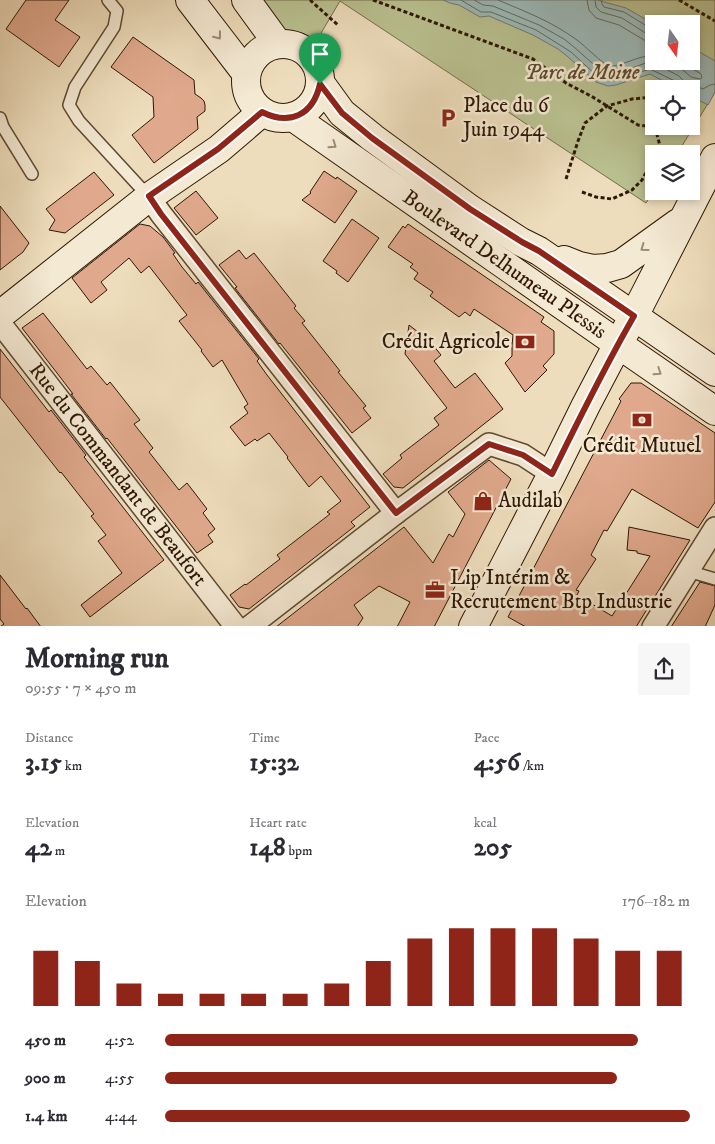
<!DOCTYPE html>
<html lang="en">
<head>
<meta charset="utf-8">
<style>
	body { margin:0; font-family:"IM FELL DW Pica",serif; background:#f7f7f7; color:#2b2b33; height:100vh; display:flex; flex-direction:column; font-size:19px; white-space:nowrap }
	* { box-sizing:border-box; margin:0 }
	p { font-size:16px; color:#7c7c81 }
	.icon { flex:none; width:28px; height:28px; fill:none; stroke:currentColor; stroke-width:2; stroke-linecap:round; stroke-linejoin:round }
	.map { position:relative; height:626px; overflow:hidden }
	.panel { display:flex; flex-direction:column; background:#fff; flex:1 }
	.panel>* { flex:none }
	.needle { width:32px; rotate:166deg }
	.fabs { position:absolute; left:645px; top:15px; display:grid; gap:10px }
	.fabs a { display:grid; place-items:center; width:55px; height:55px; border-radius:0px; background:#fff; box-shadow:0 2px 8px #0003; font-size:25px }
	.pin { position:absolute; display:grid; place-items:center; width:42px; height:42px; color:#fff; margin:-51px -21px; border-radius:50% 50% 50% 0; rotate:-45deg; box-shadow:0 0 5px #0007 }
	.pin .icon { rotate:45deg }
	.round { display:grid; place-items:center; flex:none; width:52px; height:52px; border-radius:0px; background:#f7f7f7 }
	.headline { display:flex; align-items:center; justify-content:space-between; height:85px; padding:0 25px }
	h1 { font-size:28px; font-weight:800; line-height:38px }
	.metrics { display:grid; grid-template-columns:repeat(3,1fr); gap:8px; height:85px; padding:5px 25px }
	.metrics div { display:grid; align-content:center }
	.metrics b { font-size:25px; font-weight:800 }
	.metrics small { font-size:14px; font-weight:400 }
	.metrics p { font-size:14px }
	.chart { height:140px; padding:10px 25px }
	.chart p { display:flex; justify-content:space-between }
	.chart svg { width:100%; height:90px; margin-top:5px; stroke:#8f2418; stroke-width:6 }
	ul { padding:0 25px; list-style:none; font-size:16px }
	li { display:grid; grid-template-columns:80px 60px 1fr; align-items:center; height:38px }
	li i { height:12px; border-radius:6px; background:#8f2418 }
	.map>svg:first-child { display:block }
	.green { fill:#b9c090; stroke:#746c4a; fill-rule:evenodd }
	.water { fill:#9cbab9; stroke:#707970 }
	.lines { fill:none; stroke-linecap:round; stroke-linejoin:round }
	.shore { stroke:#65685e; stroke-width:1 }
	.building { fill:#e0a98d; stroke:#2e1703 }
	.lane-casing { stroke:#5e4831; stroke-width:14 }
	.street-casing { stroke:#5e4831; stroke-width:24 }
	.secondary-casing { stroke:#2e1703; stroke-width:30 }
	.path { stroke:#2e1703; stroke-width:3; stroke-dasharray:4 2.5; stroke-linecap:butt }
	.lane { stroke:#f4e9d3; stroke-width:11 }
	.street { stroke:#f4e9d3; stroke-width:21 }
	.secondary { stroke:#f4e9d3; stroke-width:28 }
	.oneway { stroke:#9b8a75 }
	.route-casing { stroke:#fff; stroke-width:10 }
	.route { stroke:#8f2418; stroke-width:6 }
	.labels { text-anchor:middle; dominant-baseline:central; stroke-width:5; stroke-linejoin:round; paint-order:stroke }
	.park-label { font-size:21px; font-style:italic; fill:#584a2d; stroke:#f4e9d3 }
	.poi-label { font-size:21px; fill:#2e1703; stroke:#f4e9d3; text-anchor:start }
	.street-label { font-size:21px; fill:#2e1703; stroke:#f4e9d3 }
</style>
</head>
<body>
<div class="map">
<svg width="715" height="627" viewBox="0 0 715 627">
	<rect width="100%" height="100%" fill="#eeddbc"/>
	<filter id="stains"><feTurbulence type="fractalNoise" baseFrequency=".004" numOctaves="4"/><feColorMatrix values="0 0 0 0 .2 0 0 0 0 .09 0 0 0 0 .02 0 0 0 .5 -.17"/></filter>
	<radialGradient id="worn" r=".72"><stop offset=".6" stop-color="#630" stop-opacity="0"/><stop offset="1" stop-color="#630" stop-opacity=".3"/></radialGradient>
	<!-- green -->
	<path class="green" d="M 257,0 L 715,0 L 715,92 L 677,154 L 654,154 L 654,191 L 646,203 L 340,1 L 311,50 L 299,41 L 285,40 ZM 654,24 L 691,24 L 691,61 L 654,61 ZM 654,89 L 691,89 L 691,126 L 654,126 Z"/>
	<!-- water -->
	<path class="water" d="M 443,0 L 597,0 L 626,8 L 654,24 L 654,61 L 691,61 L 691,47 L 715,61 L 715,92 L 708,105 L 691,96 L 691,89 L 678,89 L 650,74 L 616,85 L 608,86 L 596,82 L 567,56 L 558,49 L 533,35 L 489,16 L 480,17 L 459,5 L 450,3 Z"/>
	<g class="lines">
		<!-- shore -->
		<g class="shore">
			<path d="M 461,0 L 481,12 L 491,12 L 536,30 L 560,45 L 571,52 L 598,77 L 609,81 L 615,80 L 650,69 L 677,82 L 679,85 L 679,89"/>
			<path d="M 474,0 L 483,5 L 493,6 L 539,25 L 564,39 L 574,47 L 601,71 L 609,74 L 614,74 L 646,63 L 654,63 L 679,76 L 682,79 L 687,86 L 694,85 L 703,89 L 710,85 L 715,84"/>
			<path d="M 498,0 C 526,12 551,21 577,40 C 584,45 604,65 609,66 C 620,68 639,54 654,56"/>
			<path d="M 587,0 L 589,10 L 596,18 L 619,25 L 644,40 L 654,43"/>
			<path d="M 595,0 L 596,7 L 601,12 L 622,18 L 647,34 L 654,35"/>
			<path d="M 601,0 L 602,4 L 604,7 L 624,12 L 650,28 L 654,29"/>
			<path d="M 666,61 L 683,70 L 691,77 L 700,79 L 702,78 L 701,74 L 680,61"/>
		</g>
	</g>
	<!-- building -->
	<g class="building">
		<path d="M 26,0 L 69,0 L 55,20 L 80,37 L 59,67 L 6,29 Z"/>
		<path d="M 133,37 L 194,80 L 195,94 L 201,98 L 204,101 L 205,105 L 205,111 L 197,117 L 198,129 L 154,163 L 132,135 L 154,117 L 153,97 L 111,67 Z"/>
		<path d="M 324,171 L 336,179 L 337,177 L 357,191 L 335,223 L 302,200 L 311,193 L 310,192 Z"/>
		<path d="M 94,172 L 114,195 L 65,233 L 49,230 L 55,220 L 46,209 Z"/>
		<path d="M 196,191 L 218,218 L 196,235 L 174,208 Z"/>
		<path d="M 0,206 L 29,243 L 23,252 L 0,270 Z"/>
		<path d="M 352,219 L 379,238 L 348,282 L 336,273 L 337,271 L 323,261 Z"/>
		<path d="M 140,224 L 150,226 L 163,237 L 175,253 L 173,254 L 182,267 L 196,284 L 198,282 L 259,359 L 257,361 L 267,375 L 370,507 L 351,522 L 355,526 L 249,609 L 239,607 L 230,595 L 245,584 L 246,585 L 280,559 L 277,555 L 330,514 L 327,512 L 341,501 L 321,476 L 309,487 L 287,458 L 288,457 L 269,433 L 257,441 L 255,439 L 245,446 L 230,427 L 248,413 L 244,407 L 248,404 L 222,360 L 213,367 L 201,351 L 202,350 L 179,321 L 187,315 L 149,266 L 141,273 L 129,258 L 101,282 L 107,290 L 91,303 L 72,278 Z"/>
		<path d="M 408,224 L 544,317 L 541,322 L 554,331 L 554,354 L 543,366 L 547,370 L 525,392 L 505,363 L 512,356 L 512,345 L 513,335 L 474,309 L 470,316 L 465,312 L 459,317 L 430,296 L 433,292 L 414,279 L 418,273 L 410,267 L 413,264 L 388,247 L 403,226 L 405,228 Z"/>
		<path d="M 239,250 L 246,259 L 254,253 L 296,306 L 294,308 L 305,321 L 302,323 L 340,371 L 338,372 L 366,406 L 363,408 L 371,418 L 352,433 L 280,343 L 279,344 L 235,288 L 237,287 L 219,265 Z"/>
		<path d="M 43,313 L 87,369 L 91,366 L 107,385 L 110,382 L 140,420 L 134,424 L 153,448 L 149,452 L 179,490 L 187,483 L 207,509 L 203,513 L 215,529 L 208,535 L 213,542 L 197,553 L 107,438 L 106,439 L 71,394 L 73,394 L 57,373 L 22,328 Z"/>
		<path d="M 409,325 L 418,332 L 421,330 L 441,355 L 434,361 L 455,388 L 475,373 L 503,409 L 403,488 L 394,487 L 383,474 L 402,458 L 400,455 L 439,425 L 434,418 L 447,408 L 405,354 Z"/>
		<path d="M 0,349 L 49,412 L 51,410 L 86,455 L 84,457 L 164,560 L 90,617 L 81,605 L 122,573 L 98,541 L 106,535 L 91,516 L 94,514 L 61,472 L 60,473 L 0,397 Z"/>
		<path d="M 631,383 L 641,383 L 715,433 L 715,502 L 698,528 L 632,489 L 607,531 L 604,530 L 591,555 L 596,559 L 576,590 L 579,591 L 577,595 L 612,616 L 650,556 L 637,553 L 637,551 L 627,550 L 629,527 L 690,540 L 636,627 L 526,627 L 508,617 L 621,401 L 619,399 Z"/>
		<path d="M 489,460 L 511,479 L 434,627 L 397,627 L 410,602 L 379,586 L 354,605 L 363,618 L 357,627 L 276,627 L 404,527 L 433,563 L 449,534 L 453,537 L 465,514 L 448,492 Z"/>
		<path d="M 0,575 L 26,609 L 27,608 L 41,627 L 0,627 L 4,624 L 0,619 Z"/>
		<path d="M 700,582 L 715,586 L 715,605 L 705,627 L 671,627 Z"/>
	</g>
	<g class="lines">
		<defs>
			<g id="lane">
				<path d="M 108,0 L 117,11 L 114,27 L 75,87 L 69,105 L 79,121 L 149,197"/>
				<path d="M 0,118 L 3,127 L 32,174"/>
				<path d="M 688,571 L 715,579"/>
			</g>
			<g id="street">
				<path d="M 149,197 L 161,214 L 396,513"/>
				<path id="s1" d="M 0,323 L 236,627"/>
				<path d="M 249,627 L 396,513 L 489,444 L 523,455 L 552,474"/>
				<path d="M 653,627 L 715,528"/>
			</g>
			<g id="secondary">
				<path d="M 190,0 L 246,73"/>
				<path d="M 246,0 L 278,44"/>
				<circle cx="283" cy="81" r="37"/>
				<path d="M 321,84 L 342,113 L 373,138 L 470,209 L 521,242 L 539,251 L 715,372"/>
				<path id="s2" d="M 293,117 L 618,344 L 715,411"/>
				<path d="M 564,260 L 579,266 L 593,269 L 607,268 L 621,264 L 678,223"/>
				<path d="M 0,315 L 149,197 L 219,149 L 262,112"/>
				<path d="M 473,627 L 552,474 L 586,405 L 618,344 L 634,316 L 715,158"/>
			</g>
		</defs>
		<!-- lane casing -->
		<use href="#lane" class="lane-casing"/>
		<!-- street casing -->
		<use href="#street" class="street-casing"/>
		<!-- secondary casing -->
		<use href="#secondary" class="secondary-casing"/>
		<!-- path -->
		<g class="path">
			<path d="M 310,0 L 339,26"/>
			<path d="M 373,0 L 533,59 L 566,83 L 591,96 L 638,125 L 655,127 L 662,126"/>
			<path d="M 679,0 L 715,21"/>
			<path d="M 655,127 L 660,146 L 656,154"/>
			<path d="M 660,146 L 674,154"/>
			<path d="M 566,179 L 578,141 L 585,123 L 607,106 L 632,99 L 654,97"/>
			<path d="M 582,192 L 596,197 L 612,199 L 632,190 L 642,180 L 654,158"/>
		</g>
		<!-- lane -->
		<use href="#lane" class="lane"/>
		<!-- street -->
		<use href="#street" class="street"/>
		<!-- secondary -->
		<use href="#secondary" class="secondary"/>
	</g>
	<!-- one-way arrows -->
	<defs><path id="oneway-chevron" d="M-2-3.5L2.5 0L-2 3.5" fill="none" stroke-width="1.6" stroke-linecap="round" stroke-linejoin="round" transform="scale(1.25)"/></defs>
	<g class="oneway">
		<use href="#oneway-chevron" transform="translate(218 36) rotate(52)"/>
		<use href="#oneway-chevron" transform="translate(333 145) rotate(35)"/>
		<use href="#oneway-chevron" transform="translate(644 248) rotate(144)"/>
		<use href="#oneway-chevron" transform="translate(658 372) rotate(34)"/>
	</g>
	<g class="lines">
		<defs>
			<path id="route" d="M 320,84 L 342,113 L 372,138 L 470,209 L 522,242 L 539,251 L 634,316 C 604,368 578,421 552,474 L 523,455 L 489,444 L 396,513 L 161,214 L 149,196 L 218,149 L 262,112 C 290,126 313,115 320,84 Z"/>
		</defs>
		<!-- route casing -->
		<use href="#route" class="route-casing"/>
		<!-- route -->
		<use href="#route" class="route"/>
	</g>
	<!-- icons -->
	<defs>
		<symbol id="parking-bare" viewBox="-9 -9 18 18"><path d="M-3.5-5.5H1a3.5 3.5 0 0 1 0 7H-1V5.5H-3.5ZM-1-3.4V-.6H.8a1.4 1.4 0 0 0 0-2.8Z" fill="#8f2418" stroke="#f4e9d3" stroke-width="2.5" paint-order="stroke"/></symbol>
		<symbol id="bank-bare" viewBox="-9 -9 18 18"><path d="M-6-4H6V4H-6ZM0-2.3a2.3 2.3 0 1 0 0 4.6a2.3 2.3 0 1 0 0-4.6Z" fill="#8f2418" stroke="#f4e9d3" stroke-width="2.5" paint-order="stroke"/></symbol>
		<symbol id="shop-bare" viewBox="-9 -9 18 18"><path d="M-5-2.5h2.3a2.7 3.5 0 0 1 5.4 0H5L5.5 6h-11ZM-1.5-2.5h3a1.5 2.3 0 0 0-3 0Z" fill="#8f2418" stroke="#f4e9d3" stroke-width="2.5" paint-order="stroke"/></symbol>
		<symbol id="office-bare" viewBox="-9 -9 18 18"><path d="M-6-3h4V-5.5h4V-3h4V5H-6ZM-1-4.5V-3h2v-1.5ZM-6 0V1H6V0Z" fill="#8f2418" stroke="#f4e9d3" stroke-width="2.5" paint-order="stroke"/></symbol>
	</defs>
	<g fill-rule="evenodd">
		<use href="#parking-bare" x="434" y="104" width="28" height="28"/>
		<use href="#bank-bare" x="511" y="328" width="28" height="28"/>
		<use href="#bank-bare" x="628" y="406" width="28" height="28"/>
		<use href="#shop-bare" x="469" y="487" width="28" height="28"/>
		<use href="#office-bare" x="421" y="576" width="28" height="28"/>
	</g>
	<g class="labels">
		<!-- park labels -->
		<g class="park-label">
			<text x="582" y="73">Parc de Moine</text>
		</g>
		<!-- poi labels -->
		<g class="poi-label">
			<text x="463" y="106">Place du 6<tspan x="463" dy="24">Juin 1944</tspan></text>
			<text x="510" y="342" text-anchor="end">Crédit Agricole</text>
			<text x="642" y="446" text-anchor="middle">Crédit Mutuel</text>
			<text x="498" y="501">Audilab</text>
			<text x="450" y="578">Lip Intérim &amp;<tspan x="450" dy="24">Recrutement Btp Industrie</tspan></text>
		</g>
		<!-- street labels -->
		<g class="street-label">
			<text stroke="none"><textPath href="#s2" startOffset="258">Boulevard Delhumeau Plessis</textPath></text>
			<text stroke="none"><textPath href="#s1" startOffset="192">Rue du Commandant de Beaufort</textPath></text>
		</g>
	</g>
	<rect width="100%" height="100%" filter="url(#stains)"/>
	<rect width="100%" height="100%" fill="url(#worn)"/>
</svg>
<div class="fabs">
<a><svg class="needle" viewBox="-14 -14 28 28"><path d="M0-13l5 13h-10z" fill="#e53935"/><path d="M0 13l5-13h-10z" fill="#7c7c81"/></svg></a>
<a><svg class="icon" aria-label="locate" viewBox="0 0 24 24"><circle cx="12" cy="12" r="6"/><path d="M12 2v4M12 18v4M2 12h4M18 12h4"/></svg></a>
<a><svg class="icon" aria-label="layers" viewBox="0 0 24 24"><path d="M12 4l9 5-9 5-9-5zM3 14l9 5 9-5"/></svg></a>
</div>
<div class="pin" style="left:320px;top:84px;background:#1e9e55"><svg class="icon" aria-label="arrive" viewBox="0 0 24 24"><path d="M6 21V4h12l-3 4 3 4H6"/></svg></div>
</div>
<section class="panel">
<div class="headline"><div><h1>Morning run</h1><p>09:55 · 7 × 450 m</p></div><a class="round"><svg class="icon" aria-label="share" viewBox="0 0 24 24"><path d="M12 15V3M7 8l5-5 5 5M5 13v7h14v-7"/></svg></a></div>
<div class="metrics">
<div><p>Distance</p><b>3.15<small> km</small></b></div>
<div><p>Time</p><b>15:32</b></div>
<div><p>Pace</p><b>4:56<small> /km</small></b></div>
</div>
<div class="metrics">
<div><p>Elevation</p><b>42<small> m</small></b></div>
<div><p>Heart rate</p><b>148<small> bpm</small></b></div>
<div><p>kcal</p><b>205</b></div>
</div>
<div class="chart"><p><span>Elevation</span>176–182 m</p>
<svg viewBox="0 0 160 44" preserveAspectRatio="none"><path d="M5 44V17M15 44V22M25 44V33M35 44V38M45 44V38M55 44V38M65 44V38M75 44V33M85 44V22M95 44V11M105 44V6M115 44V6M125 44V6M135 44V11M145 44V17M155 44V17"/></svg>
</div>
<ul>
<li><b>450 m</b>4:52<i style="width:90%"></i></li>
<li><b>900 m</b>4:55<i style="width:86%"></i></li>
<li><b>1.4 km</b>4:44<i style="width:100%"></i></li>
</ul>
</section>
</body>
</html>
